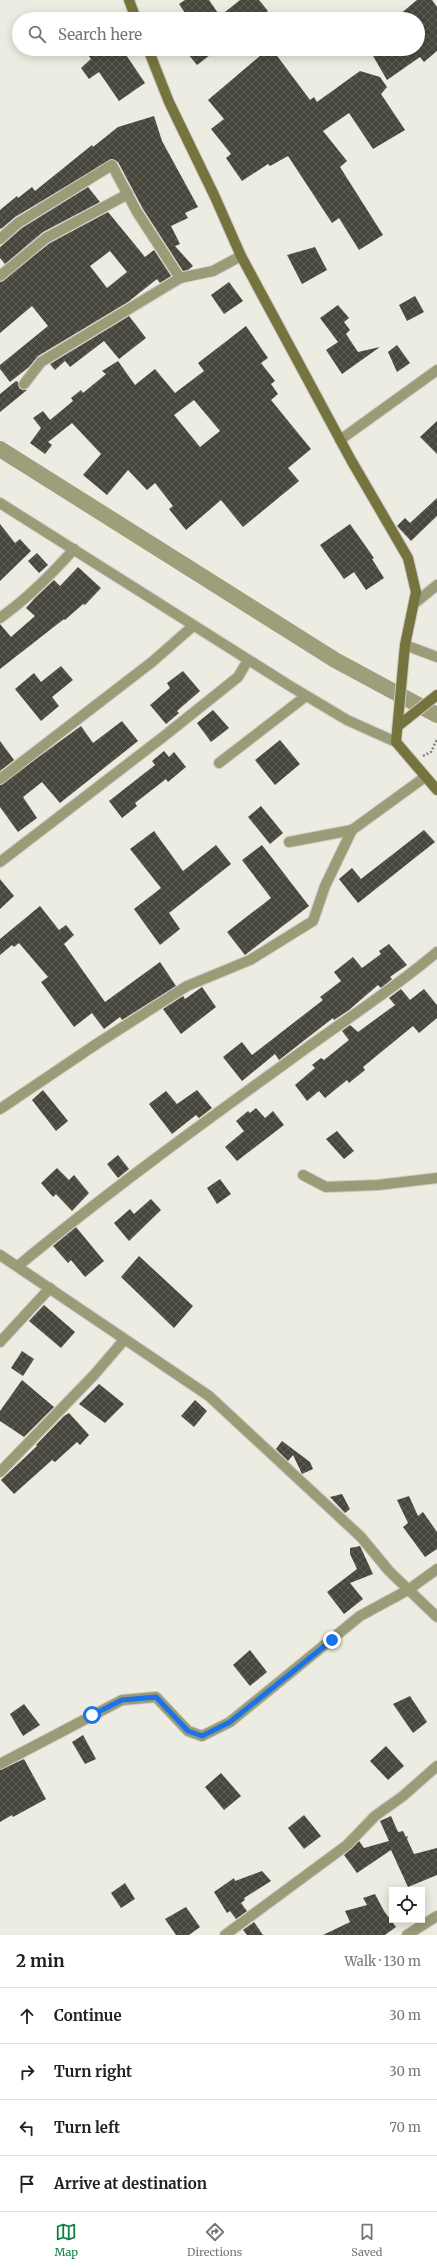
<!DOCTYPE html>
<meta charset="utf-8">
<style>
:root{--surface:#fff;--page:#f2f2f2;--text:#202124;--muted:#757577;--line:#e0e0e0;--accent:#0b8043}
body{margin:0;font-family:Merriweather,serif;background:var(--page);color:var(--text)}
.controls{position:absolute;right:12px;bottom:12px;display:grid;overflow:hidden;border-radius:0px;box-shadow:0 2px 10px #0003}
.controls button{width:36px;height:36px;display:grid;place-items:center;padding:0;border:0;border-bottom:1px solid var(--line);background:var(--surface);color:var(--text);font:20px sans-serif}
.stop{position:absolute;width:12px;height:12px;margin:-9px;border:3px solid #1a73e8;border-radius:50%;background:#fff}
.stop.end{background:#1a73e8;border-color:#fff;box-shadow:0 1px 4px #0008}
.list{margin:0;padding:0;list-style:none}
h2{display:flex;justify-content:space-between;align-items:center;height:52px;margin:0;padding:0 16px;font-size:17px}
h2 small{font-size:13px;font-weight:400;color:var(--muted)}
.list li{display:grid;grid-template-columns:26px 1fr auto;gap:12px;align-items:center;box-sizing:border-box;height:56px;padding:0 16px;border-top:1px solid var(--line)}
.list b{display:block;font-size:15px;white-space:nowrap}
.list em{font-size:13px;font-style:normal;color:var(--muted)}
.icon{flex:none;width:22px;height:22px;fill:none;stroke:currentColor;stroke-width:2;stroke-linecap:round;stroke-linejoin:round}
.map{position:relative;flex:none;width:437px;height:1935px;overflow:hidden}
.search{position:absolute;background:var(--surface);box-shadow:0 2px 10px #0003;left:12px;right:12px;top:12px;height:44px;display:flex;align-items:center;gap:10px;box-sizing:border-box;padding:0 14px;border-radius:22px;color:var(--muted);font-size:15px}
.sheet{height:276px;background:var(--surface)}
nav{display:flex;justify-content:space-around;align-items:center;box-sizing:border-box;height:56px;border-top:1px solid var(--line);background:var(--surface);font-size:11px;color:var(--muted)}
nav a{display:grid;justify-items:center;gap:2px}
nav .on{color:var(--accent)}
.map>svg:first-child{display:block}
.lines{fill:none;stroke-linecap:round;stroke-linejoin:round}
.canal{stroke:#9e9e7b;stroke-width:16}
.building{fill:url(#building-cross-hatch);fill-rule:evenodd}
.street-casing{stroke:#cacac1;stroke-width:12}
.secondary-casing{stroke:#cacac1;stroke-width:12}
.path{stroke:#84847d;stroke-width:2.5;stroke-dasharray:2 2;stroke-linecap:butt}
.street{stroke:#9b9b78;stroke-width:10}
.secondary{stroke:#75743e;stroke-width:10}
.route{stroke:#1a73e8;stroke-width:5}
</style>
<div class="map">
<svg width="437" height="1935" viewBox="0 0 437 1935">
<defs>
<pattern id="building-cross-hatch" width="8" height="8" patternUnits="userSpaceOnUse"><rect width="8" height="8" fill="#47473e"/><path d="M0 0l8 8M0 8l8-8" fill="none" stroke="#5e5e56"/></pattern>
</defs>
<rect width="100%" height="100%" fill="#ecece2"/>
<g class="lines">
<path class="canal" d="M0,449L335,660L437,715"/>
</g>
<g class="building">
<path d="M185,0H209L220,16L240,0H259L268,11L257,19H189L179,4Z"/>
<path d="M417,0H432L437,7V51L424,62L420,57L387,80L369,49H418V19H394Z"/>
<path d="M84,49H122L145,83L119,101L99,72L89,79L81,68L91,59Z"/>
<path d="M184,49H218L197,65Z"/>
<path d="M268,49H272L310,100L314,97L317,102L360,71L380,77L387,87L381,94L405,130L373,149L349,113L323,131L347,161L340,167L383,235L359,250L339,218L332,223L288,156L270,166L268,164L242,181L226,158L231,154L211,129L224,119L208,100Z"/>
<path d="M154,116L162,141L198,207L185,213L188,218L171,226L180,244L175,246L193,266L188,270L183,271L143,209L118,162L112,159L15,217L1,229L0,228V210L17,196L18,198L32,187L35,191L92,145L93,147L118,127Z"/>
<path d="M88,187L100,202L43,232L5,264L0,258V247L22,228Z"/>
<path d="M108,212L145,257L154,250L171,276L160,283L157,279L128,302L38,356L29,367L10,382L0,369V365L48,326L32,306L0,333V282L50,243ZM110,251L127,272L107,288L90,266Z"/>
<path d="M315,247L327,270L302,284L287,255Z"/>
<path d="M229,282L243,301L224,314L211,295Z"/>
<path d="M415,296L424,312L407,321L399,305Z"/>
<path d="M338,305L349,318L344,322L350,330L346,334L358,352L380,347L342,374L326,350L338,342L320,318Z"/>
<path d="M129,316L146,338L119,359L104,341L70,367L65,361L55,370L50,364Z"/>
<path d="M246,326L268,358L261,363L275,381L271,384L278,394L271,400L311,449L288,468L299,481L243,527L221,500L186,530L169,509L173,506L155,483L147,490L128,470L107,495L83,475L101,454L72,423L48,442L52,445L45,454L30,443L41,428L33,418L43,411L50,420L73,401L71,398L81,390L83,393L106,374L102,371L118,361L135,385L155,369L175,393L204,371L198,363ZM194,400L220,431L200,447L174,415Z"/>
<path d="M397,345L410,363L397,372L388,352Z"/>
<path d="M16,381L18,382L20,389L27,390L0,412V394Z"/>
<path d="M437,421V454L420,437Z"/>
<path d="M437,498V516L411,541L397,526L405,518L410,523Z"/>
<path d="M0,524L15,543L20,539L31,551L0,581Z"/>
<path d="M350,524L374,558L372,559L384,578L366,590L354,572L344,579L320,545Z"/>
<path d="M37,553L48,565L39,573L28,561Z"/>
<path d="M78,567L101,588L85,605L83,604L65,620L64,619L0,669V624L11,637L35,616L26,608L35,598L54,580L60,586Z"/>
<path d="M61,666L73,680L52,697L59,706L41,721L15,689L34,673L41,682Z"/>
<path d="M183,671L200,691L177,711L179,713L166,724L150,705L170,688L167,683Z"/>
<path d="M213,710L229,728L211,742L197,723Z"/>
<path d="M122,721L138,741L60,803L42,782L23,797L37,818L18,832L0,807V785L81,726L93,743Z"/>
<path d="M280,740L300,764L275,785L255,760Z"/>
<path d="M0,741L14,760L0,771Z"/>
<path d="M164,751L169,757L174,752L186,767L168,782L166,779L135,803L137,806L122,818L109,801L155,765L152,761Z"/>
<path d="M261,806L283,833L270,844L248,817Z"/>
<path d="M424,830L435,842L358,903L339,879L352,868L361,879Z"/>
<path d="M154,831L183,871L216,845L231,864L169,913L180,929L160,945L134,909L161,888L130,849Z"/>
<path d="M262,845L309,906L245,955L227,932L271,898L242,860Z"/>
<path d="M0,879L14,896L0,909Z"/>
<path d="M40,906L59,930L66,925L74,935L64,944L105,1002L160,962L176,986L122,1020L120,1017L104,1029L92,1013L74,1027L41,982L48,977L19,943L14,947L12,945L0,955V939Z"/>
<path d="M389,944L407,965L390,977L392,979L381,988L378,985L349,1010L334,1020L333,1018L279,1060L275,1054L242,1081L223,1057L242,1042L252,1055L323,1000L320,997L341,981L334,972L353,957L362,968L381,954L379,951Z"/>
<path d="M202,987L216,1007L181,1034L163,1009L183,996L185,999Z"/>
<path d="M401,989L410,1000L424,989L437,1005V1018L419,1033L413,1026L363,1067L365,1070L349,1083L347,1080L325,1098L319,1091L307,1101L295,1085L315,1068L312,1065L321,1058L324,1060L349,1040L342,1031L350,1025L358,1032L395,1005L389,998Z"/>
<path d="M43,1090L68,1121L56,1131L32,1100Z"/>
<path d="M197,1090L212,1108L199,1118L196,1115L172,1134L149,1104L166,1091L177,1104Z"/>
<path d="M256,1108L265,1118L273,1111L284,1125L237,1161L225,1147L244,1131L236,1121L248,1111L250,1113Z"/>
<path d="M337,1131L354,1151L344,1159L326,1139Z"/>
<path d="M118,1155L129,1169L118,1178L107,1164Z"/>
<path d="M57,1168L69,1180L74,1175L89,1193L72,1211L56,1194L53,1197L41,1183Z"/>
<path d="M220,1179L231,1194L217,1204L207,1188Z"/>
<path d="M151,1199L161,1210L129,1241L114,1223L130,1209L134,1214Z"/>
<path d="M76,1227L104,1261L85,1277L71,1260L68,1263L53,1246Z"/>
<path d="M139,1256L193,1306L174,1328L121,1277Z"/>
<path d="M44,1305L75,1332L61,1348L29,1321Z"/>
<path d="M22,1351L34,1359L23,1376L11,1368Z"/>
<path d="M22,1380L54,1407L24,1437L0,1421V1411Z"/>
<path d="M99,1384L124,1404L105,1423L79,1404Z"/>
<path d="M195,1400L207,1411L194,1427L181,1416Z"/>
<path d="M69,1413L89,1435L80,1445L77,1442L55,1462L52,1460L14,1494L1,1480L37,1446L36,1445L64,1416Z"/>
<path d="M282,1441L310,1462L313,1469L302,1474L293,1455L288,1461L276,1449Z"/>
<path d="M342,1494L350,1509L345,1513L330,1497Z"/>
<path d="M409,1496L418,1516L423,1512L437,1532V1549L425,1557L403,1527L408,1523L397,1500Z"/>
<path d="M360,1546L373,1574L350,1583L363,1599L344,1614L327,1592L357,1569L350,1554V1548Z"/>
<path d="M250,1650L267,1672L250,1686L233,1665Z"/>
<path d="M410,1696L427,1722L413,1733L393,1704Z"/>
<path d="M24,1704L40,1725L23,1736L10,1714Z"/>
<path d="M83,1735L96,1759L85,1764L72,1742Z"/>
<path d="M386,1746L404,1766L388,1780L370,1761Z"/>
<path d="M24,1759L46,1799L13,1817L12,1815L0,1822V1770Z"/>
<path d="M221,1773L241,1796L224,1810L205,1787Z"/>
<path d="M304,1815L321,1836L304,1849L288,1828Z"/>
<path d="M391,1816L398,1832L403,1831L406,1837L408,1836L407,1839L414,1854L437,1848V1875L408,1887L391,1850L357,1873L344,1855L359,1841L364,1848L389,1841L380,1821Z"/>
<path d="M262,1871L271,1881L244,1898L245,1900L241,1903L247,1911L236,1919L230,1911L227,1913L214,1892L234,1878L235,1881Z"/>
<path d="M125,1883L135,1899L121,1908L111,1893Z"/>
<path d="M375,1894L384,1911L396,1927L385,1935H323L350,1922L345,1911L367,1905L363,1898Z"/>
<path d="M186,1907L200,1927L189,1935H176L165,1919Z"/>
<path d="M254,1922L263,1935H247L243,1930Z"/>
</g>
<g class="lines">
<g class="street-casing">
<g id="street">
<path d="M0,239L18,223L112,165L137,212L180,278L213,271L241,256"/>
<path d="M0,276L46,238L128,194"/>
<path d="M24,384L41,362L180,278"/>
<path d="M340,440L437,370"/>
<path d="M0,503L290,686L347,720L396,742"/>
<path d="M415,603L437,585"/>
<path d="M0,618C28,598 51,575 74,549"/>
<path d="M405,645L437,657"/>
<path d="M219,763L306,696"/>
<path d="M0,779L152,662L193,626"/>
<path d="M289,842L352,830L425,777"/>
<path d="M0,862L163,737L238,677L248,660"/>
<path d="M0,1109L98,1043L187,986L250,960L313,921L325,886L352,830"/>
<path d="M303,1175L326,1187L378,1185L437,1178"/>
<path d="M0,1255L209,1396L361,1537L389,1571L437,1617"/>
<path d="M18,1266C111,1189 210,1118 308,1047C351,1016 396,987 437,952"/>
<path d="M0,1342L50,1288"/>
<path d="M0,1472L94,1375L124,1340"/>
<path d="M0,1764L122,1700L156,1697L188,1731L202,1736L230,1722L360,1616L408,1590L437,1569"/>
<path d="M225,1935L347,1845L375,1816L403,1796L437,1766"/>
<path d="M407,1935L437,1916"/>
</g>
</g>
<g class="secondary-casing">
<g id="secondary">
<path d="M129,0L136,19"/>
<path d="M148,49L169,102L215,197L241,256L351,460L408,558L416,592L405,645L396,742L437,790"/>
<path d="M398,726L437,695"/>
</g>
</g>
<path class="path" d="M423,756L431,752L437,739"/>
<use href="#street" class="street"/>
<use href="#secondary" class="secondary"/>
</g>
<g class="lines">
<path class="route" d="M92,1715L122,1700L156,1697L188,1731L202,1736L230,1722L332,1640"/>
</g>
</svg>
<div class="controls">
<button><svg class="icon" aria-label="locate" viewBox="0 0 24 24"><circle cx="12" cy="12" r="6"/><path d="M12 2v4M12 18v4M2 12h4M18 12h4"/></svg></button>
</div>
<div class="stop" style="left:92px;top:1715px"></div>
<div class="stop end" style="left:332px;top:1640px"></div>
<div class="search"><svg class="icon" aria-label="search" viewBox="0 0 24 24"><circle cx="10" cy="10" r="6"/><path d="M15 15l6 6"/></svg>Search here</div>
</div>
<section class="sheet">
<h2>2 min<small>Walk · 130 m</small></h2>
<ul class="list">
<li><svg class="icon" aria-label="ahead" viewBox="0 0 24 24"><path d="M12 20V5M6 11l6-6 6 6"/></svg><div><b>Continue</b></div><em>30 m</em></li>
<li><svg class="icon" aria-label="right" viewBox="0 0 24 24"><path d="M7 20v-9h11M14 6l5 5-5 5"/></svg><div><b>Turn right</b></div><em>30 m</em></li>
<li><svg class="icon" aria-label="left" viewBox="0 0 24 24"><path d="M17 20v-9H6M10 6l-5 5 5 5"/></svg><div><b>Turn left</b></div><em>70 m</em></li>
<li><svg class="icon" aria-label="arrive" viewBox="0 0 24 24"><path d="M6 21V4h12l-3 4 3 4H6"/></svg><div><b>Arrive at destination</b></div></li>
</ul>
</section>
<nav>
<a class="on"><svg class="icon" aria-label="map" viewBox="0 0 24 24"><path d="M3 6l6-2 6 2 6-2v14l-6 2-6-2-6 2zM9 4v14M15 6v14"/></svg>Map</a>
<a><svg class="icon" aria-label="directions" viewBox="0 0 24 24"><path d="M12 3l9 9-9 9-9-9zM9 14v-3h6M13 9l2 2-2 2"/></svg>Directions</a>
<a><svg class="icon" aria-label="saved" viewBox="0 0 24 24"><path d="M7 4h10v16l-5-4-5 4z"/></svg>Saved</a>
</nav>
